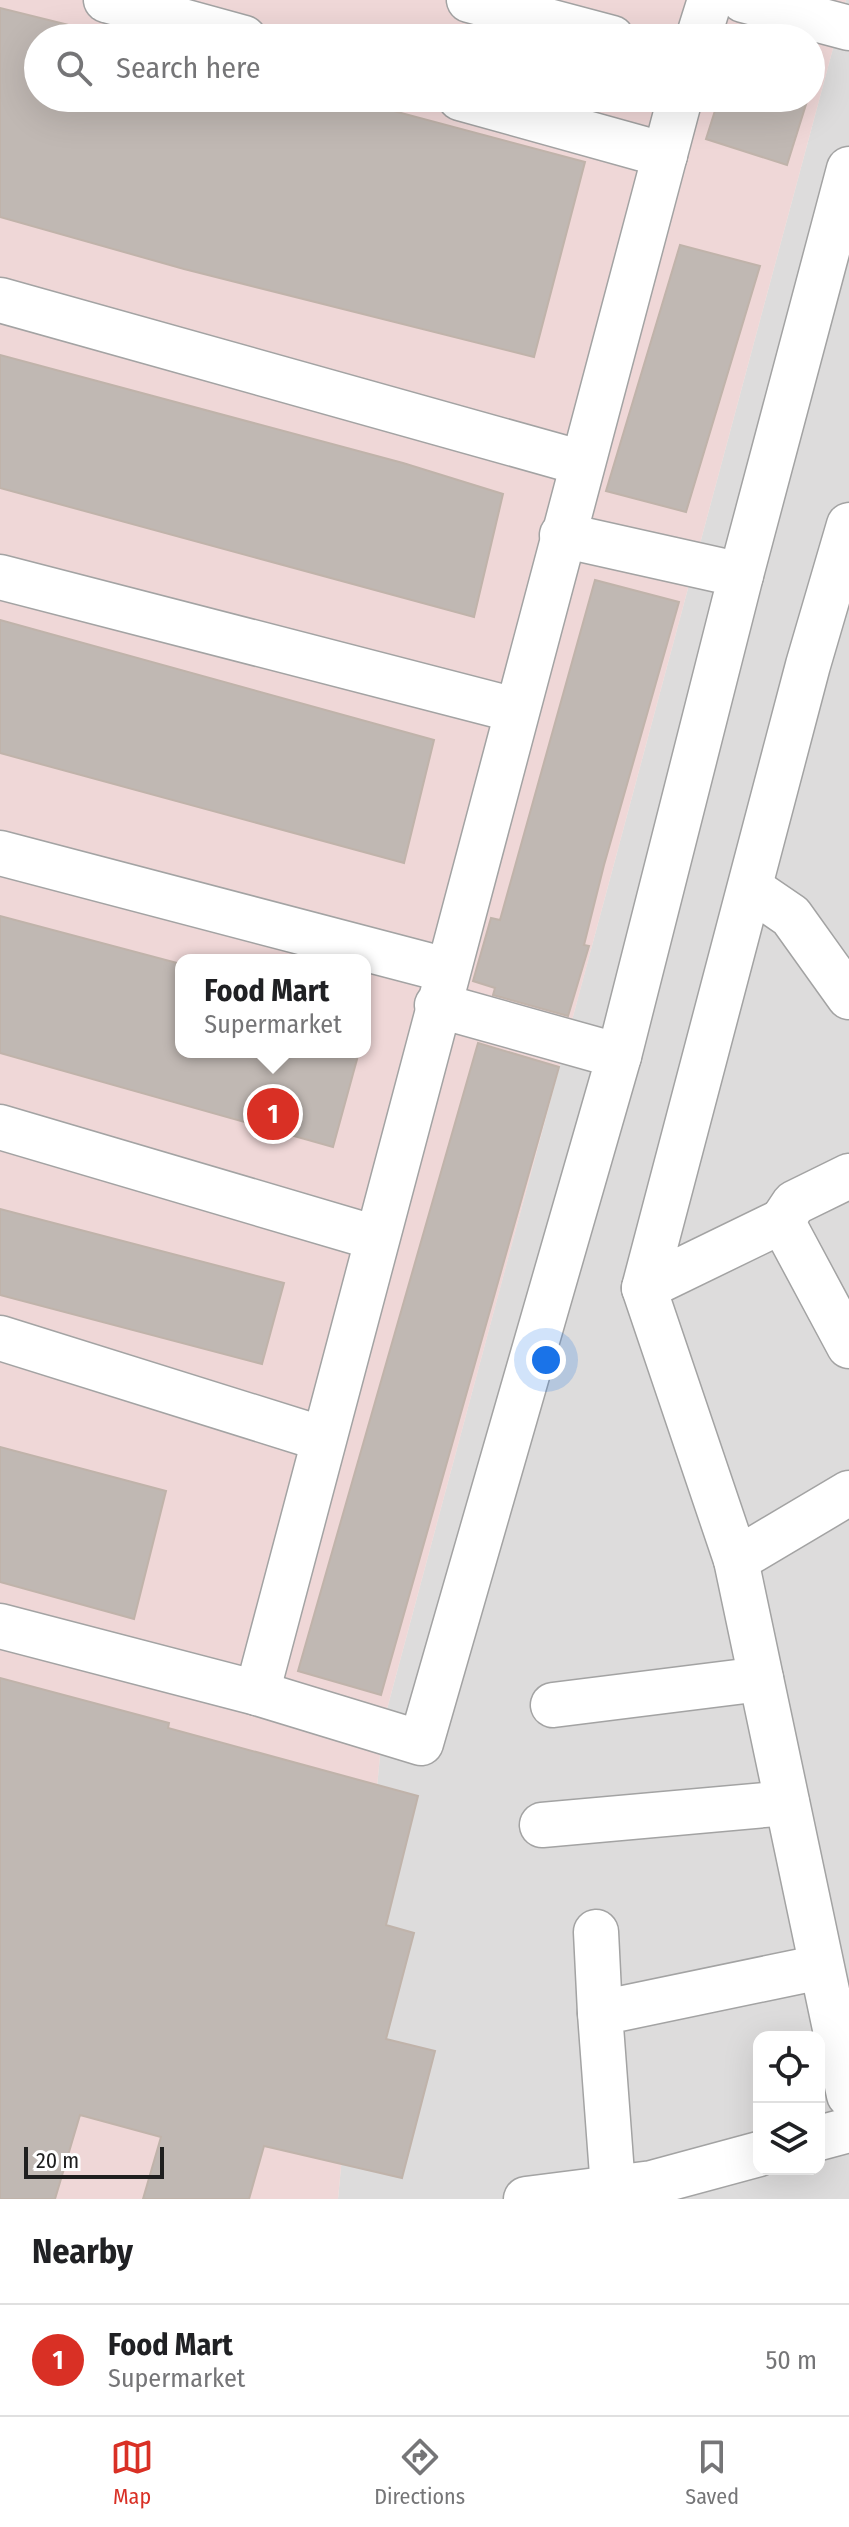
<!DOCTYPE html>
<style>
:root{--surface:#fff;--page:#f2f2f2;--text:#202124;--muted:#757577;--line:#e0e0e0;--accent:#d93025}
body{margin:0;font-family:"Fira Sans Condensed",sans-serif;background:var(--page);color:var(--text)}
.controls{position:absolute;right:24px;bottom:24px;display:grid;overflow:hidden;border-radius:16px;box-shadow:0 8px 32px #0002}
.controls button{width:72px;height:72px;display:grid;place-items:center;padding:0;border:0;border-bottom:2px solid var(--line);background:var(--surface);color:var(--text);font:40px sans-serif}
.scale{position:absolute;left:24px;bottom:20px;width:140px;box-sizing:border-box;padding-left:8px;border:4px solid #1f1f1f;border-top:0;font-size:22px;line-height:28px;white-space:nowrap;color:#1f1f1f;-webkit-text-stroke:6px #fff;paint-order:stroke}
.you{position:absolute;left:546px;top:1360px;width:28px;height:28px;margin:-20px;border:6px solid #fff;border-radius:50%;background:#1a73e8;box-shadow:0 0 0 12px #1a73e833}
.badge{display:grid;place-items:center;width:52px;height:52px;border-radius:50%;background:var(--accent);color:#fff;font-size:26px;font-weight:700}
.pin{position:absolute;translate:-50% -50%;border:4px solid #fff;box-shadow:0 2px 8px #0006}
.popup{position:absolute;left:175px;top:954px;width:196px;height:104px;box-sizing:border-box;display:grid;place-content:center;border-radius:16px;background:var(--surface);filter:drop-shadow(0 2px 6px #0005);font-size:26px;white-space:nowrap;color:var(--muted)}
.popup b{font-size:30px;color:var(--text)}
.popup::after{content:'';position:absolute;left:50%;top:100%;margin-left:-16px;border:16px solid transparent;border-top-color:var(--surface)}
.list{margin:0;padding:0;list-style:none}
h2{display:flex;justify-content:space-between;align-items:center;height:104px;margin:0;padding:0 32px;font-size:34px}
h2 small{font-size:26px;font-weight:400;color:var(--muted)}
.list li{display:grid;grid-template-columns:52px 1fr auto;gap:24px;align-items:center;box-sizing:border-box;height:112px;padding:0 32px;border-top:2px solid var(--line)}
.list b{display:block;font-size:30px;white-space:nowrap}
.list p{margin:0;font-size:26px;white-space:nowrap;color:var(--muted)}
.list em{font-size:26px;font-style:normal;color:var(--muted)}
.icon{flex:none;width:44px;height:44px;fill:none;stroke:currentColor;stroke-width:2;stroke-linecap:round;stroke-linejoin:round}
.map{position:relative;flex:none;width:849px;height:2199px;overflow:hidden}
.search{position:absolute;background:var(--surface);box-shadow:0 8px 32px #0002;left:24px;right:24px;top:24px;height:88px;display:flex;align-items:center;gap:20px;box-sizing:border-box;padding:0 28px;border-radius:44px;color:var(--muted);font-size:30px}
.sheet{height:216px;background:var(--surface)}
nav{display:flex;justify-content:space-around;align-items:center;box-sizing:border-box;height:112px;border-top:2px solid var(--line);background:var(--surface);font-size:22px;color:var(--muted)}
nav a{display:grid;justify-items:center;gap:4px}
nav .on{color:var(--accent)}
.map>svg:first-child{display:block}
.residential{fill:#dddcdc;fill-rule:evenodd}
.commercial{fill:#efd7d7;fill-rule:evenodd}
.building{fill:#c0b8b3;stroke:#c0b3aa;stroke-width:2}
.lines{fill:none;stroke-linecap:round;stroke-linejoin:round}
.minor-casing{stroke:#a3a3a3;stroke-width:47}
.minor{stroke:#fff;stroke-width:44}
</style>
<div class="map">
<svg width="849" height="2199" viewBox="0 0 849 2199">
<rect width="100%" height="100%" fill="#efece6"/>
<path class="residential" d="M846,0H849V2199H338L383,1724ZM759,2037H819V2169H759Z"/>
<path class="commercial" d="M0,0H846L383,1724L338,2199H0ZM38,38H811V98H38ZM181,960H365V1052H181Z"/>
<g class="building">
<path d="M0,8L113,36L38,38V98H345L585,162L534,357L184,269L0,217Z"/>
<path d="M719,98H808L787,165L706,139Z"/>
<path d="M680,245L760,266L686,512L606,491Z"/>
<path d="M0,355L403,463L503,494L474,617L0,488Z"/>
<path d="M595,580L679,602L604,865L584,945L589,946L568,1016L493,995L495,988L473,981L491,918L500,920Z"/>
<path d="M0,620L434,740L404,863L0,753Z"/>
<path d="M0,916L181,964V1052H359L333,1147L0,1053Z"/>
<path d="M478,1043L559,1067L381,1695L298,1671Z"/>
<path d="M0,1209L284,1283L262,1364L0,1295Z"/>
<path d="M0,1447L166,1491L134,1619L0,1582Z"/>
<path d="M0,1678L169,1723L168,1728L418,1796L386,1925L414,1933L386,2039L435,2051L402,2178L264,2146L249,2199H143L161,2137L80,2115L55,2199H0Z"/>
</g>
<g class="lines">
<g class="minor-casing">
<g id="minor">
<path d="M106,0L244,38"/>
<path d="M469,0L612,38"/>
<path d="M743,0L849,28"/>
<path d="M698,38L710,0"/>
<path d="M460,98L665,155"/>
<path d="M0,300L582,463"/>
<path d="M849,525L808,665L644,1288L782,1221L849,1346"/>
<path d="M562,535L741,575L619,1056"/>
<path d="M741,575L849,169"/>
<path d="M0,577L515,710"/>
<path d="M0,853L446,970"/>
<path d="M750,888L791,916L849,997"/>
<path d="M0,1127L376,1238"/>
<path d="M782,1221L794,1203L849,1176"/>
<path d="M644,1288L736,1560L849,1493"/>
<path d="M0,1338L323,1439"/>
<path d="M736,1560L849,2095"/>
<path d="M0,1626L257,1693L680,98"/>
<path d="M257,1693L421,1743L619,1056L437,1005"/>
<path d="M553,1705L761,1679"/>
<path d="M542,1825L787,1803"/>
<path d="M596,1932L600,2013"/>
<path d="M819,2138L849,2130"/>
<path d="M613,2188L600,2013L821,1967"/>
<path d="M526,2199L652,2183L759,2154"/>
</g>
</g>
<use href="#minor" class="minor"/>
</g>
</svg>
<div class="controls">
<button><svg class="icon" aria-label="locate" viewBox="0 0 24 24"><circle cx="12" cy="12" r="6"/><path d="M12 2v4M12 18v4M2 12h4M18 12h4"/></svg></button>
<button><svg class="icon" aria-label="layers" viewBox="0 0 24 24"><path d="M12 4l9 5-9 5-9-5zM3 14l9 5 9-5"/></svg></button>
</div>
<div class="scale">20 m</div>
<div class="you"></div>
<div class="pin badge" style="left:273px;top:1114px">1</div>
<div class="popup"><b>Food Mart</b>Supermarket</div>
<div class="search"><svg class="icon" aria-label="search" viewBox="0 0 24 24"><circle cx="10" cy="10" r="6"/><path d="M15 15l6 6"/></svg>Search here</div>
</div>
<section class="sheet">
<h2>Nearby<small></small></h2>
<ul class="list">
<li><span class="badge">1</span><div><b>Food Mart</b><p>Supermarket</p></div><em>50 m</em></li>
</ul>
</section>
<nav>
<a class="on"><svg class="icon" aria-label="map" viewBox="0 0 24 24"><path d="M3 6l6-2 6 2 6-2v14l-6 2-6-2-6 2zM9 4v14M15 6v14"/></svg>Map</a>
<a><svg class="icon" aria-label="directions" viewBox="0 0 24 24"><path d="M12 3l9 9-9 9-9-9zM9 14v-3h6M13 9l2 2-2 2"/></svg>Directions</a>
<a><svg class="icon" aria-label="saved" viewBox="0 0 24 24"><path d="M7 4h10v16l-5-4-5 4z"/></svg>Saved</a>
</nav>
